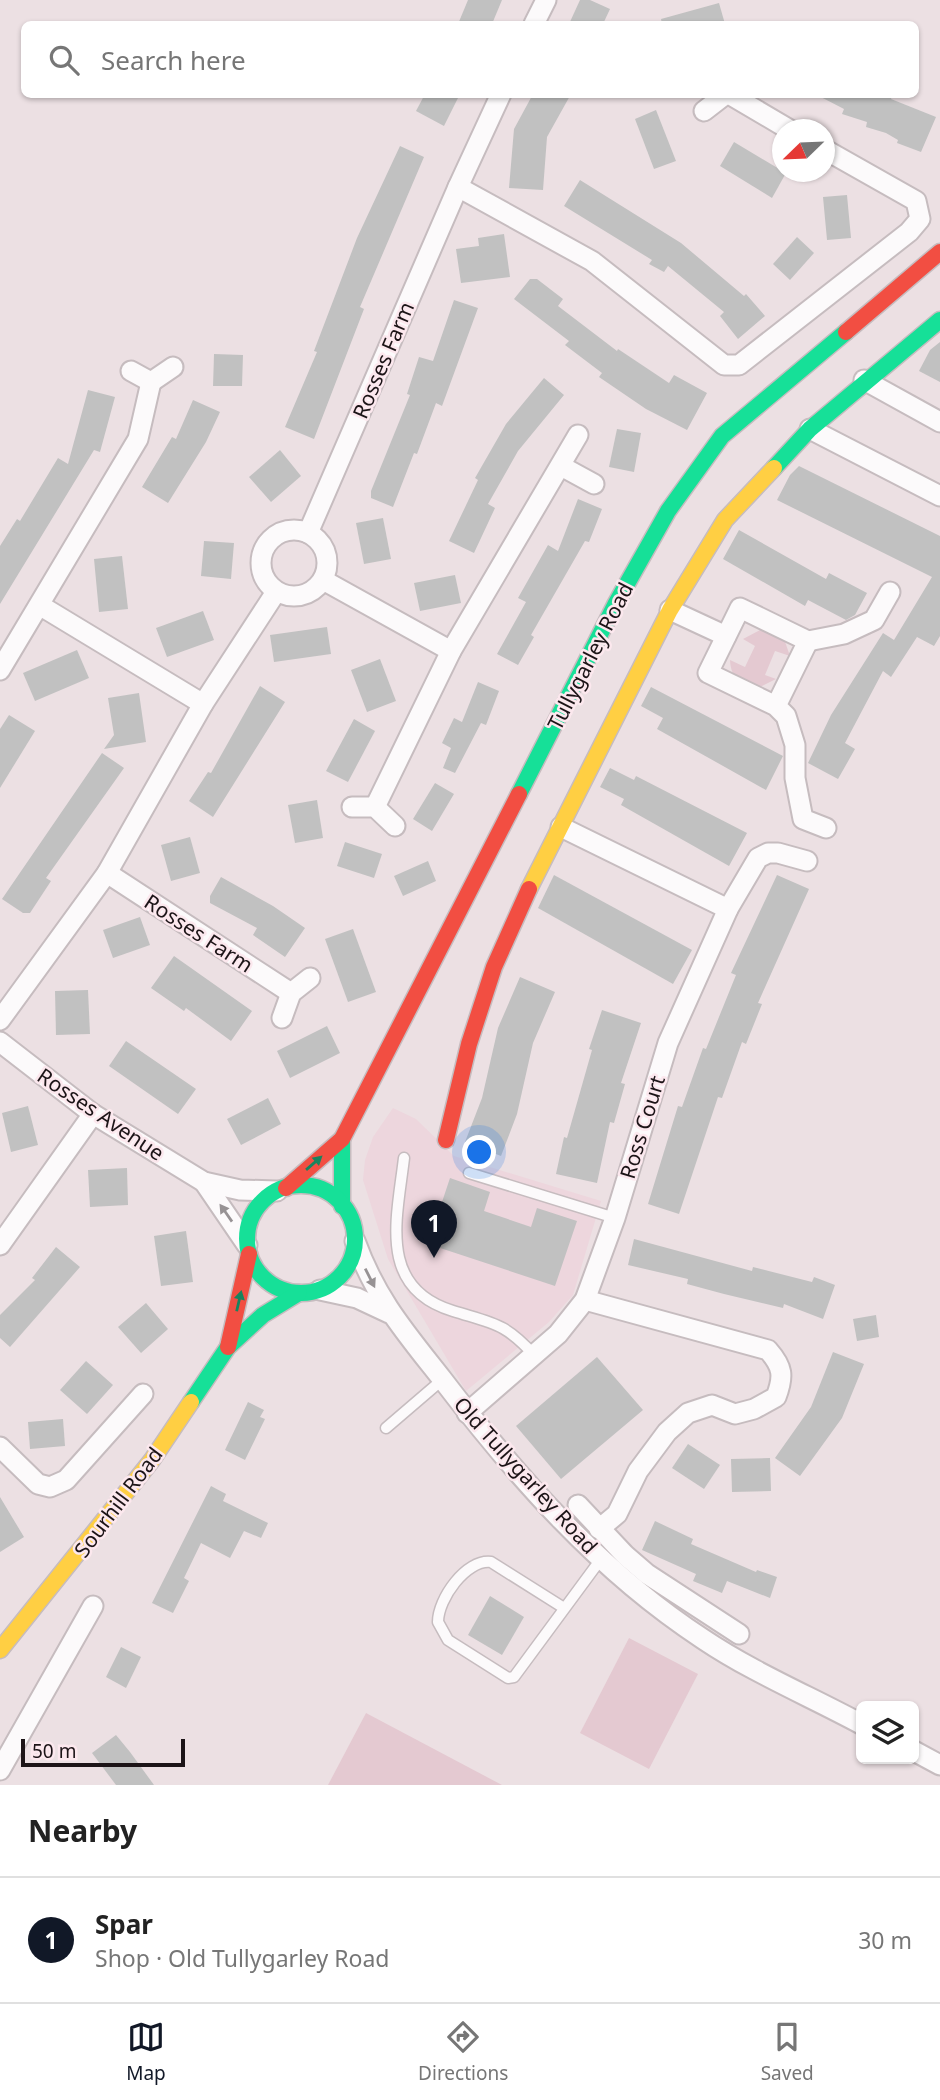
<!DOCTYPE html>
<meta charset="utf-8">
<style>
:root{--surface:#fff;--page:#f2f2f2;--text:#222;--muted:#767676;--line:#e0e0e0;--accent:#111827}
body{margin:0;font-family:"Noto Sans",sans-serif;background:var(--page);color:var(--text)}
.controls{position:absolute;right:21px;bottom:21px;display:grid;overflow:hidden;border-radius:10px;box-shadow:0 2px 5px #0004}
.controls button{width:63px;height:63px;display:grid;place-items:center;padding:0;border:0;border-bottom:2px solid var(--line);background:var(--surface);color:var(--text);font:35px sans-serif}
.compass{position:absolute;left:772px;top:119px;width:63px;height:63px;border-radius:50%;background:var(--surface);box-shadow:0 2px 5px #0004;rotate:247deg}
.scale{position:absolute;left:21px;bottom:18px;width:164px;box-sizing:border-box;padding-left:7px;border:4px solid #1c1417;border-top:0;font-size:19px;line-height:24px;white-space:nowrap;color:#1c1417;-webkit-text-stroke:5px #fce8ee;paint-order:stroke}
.you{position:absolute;left:480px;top:1153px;width:24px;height:24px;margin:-18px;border:5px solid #fff;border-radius:50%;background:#1a73e8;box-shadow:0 0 0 10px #1a73e833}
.badge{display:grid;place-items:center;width:46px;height:46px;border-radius:50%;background:var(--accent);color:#fff;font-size:23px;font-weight:700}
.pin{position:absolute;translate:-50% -58px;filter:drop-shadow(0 2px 4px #0008)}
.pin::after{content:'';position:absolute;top:37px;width:24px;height:21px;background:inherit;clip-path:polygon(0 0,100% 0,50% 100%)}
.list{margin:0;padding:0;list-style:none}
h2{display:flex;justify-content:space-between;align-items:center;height:91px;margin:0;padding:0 28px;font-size:30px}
h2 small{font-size:23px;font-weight:400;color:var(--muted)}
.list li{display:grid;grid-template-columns:46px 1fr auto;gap:21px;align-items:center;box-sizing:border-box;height:126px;padding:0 28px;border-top:2px solid var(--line)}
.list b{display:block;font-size:26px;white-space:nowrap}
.list p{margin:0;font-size:23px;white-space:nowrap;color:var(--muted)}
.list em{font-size:23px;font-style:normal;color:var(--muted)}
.icon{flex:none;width:38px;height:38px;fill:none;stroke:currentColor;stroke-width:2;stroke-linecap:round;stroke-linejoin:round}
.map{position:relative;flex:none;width:940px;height:1785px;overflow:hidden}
.search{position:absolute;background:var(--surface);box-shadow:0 2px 5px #0004;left:21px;right:21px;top:21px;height:77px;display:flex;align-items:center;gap:18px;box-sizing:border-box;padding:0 24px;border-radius:10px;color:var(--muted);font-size:26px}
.sheet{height:217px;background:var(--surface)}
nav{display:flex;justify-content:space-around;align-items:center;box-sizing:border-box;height:98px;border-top:2px solid var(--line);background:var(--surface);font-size:19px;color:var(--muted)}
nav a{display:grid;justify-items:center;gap:4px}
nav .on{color:var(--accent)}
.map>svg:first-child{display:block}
.built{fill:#edd6dd}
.green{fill:#e4c9d1}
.building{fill:#c1c1c1}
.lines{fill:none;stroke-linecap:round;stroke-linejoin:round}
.lane-casing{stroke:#c6bcbf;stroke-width:13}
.street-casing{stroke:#c6bcbf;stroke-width:23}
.fast-casing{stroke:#c6bcbf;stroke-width:19}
.slow-casing{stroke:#c6bcbf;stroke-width:19}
.jam-casing{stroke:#c6bcbf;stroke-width:19}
.lane{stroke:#fcfafb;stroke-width:10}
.street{stroke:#fcfafb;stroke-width:19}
.fast{stroke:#16e098;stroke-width:16}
.slow{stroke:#ffcf43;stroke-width:16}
.jam{stroke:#f24e42;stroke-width:16}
.oneway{fill:#19845e}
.oneway2{fill:#979294}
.labels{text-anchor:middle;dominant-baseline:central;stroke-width:5;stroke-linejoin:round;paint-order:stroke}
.street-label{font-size:21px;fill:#1c1417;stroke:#fce8ee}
</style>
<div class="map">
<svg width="940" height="1785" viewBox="0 0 940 1785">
<rect width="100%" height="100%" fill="#ece0e3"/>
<path class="built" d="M393,1108L416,1119L454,1156L601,1201L573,1295L549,1322L466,1391L388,1259L363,1180L365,1160L373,1137Z"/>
<g class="green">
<path d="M762,629L783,636L790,656L775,651L765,675L776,679L756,689C740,682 731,679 730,660L745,667L755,646L743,639Z"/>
<path d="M629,1638L698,1674L649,1769L580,1733Z"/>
<path d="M366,1713L502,1785H328Z"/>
</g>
<g class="building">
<path d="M468,0H502L492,24H458Z"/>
<path d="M580,0H590L610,9L603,24H569Z"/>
<path d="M719,3L725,24H662L661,19Z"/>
<path d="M425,94H460L444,126L416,111Z"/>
<path d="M533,94H571L547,137L543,190L509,188L514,129Z"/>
<path d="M815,94H893L891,99L936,117L921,152L897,143L898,140L886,133L866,127L867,122L842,114L844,109Z"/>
<path d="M656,110L676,161L654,169L635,119Z"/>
<path d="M734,142L786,173L772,198L720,166Z"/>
<path d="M400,146L424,157L360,307L364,309L314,439L285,427L317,352L314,351L357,238Z"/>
<path d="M580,180L681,243L744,296L746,294L765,316L738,339L720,316L724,312L668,266L664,272L649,264L652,260L564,206Z"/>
<path d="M847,195L851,238L827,240L823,197Z"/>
<path d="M504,234L510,277L461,283L456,249L479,246L478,238Z"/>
<path d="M797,237L814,253L790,280L773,264Z"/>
<path d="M530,279H537L563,299L558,306L617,351L618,349L669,383L674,375L707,393L687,430L646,409L599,377L602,373L565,345L569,341L514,299Z"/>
<path d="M454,300L478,308L442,406L436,403L417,454L414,453L393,507L371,498V491L410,395L407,394L419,357L433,361Z"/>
<path d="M940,342V382L919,371L930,350Z"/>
<path d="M214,354L243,355L242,386H213Z"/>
<path d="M544,378L564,395L518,451L488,504L495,508L474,553L449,541L478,480L475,478L506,424Z"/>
<path d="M88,390L115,397L100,452L94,450L0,604V546L17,519L20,521L58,458L68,464Z"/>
<path d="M193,400L220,412L206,442L168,503L142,487L172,437L176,439Z"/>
<path d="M617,429L641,433L634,472L609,467Z"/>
<path d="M280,450L301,476L271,502L249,477Z"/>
<path d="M799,466L940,536V636L934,646L917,637L891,677L883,671L845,743L855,749L838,779L808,763L831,715L883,633L894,640L932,577L777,500L790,475Z"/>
<path d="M578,499L602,509L589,542L585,541L531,635L534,637L518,665L497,654L526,602L518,598L548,545L558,551Z"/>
<path d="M383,518L391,559L364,564L356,523Z"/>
<path d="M739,530L826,579L829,573L867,593L855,615L846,620L808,600L805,606L723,559Z"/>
<path d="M204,541L234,543L231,579L201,576Z"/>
<path d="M122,556L128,609L99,612L94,559Z"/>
<path d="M455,575L461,603L420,611L414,583Z"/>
<path d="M203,611L214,640L167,657L156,628Z"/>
<path d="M327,627L331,654L274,662L270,635Z"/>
<path d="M77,650L89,678L35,701L23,673Z"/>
<path d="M380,659L396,701L367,712L351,670Z"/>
<path d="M478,682L499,691L486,725L481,723L455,773L443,768L451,748L442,743L454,718L462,722Z"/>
<path d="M260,686L285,702L213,817L189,801L208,772L211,773Z"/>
<path d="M651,687L783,756L766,790L657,729L663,718L641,706Z"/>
<path d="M139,693L146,742L104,749L114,735L108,698Z"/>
<path d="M9,715L35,731L0,788V729Z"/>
<path d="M354,719L375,731L348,782L326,771Z"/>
<path d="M102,753L124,768L46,878L51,881L30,913H23L2,899Z"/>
<path d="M610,768L634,780L636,776L747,833L729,866L621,805L624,799L600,787Z"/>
<path d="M435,783L454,794L432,831L413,819Z"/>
<path d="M317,800L323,838L295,843L288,805Z"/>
<path d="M190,837L200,873L171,881L161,845Z"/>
<path d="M345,842L382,854L374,878L337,866Z"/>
<path d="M428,861L436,881L403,896L394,876Z"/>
<path d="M554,875L692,950L673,984L538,908Z"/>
<path d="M777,875L809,889L758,1003L762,1004L746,1044L742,1042L722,1098L718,1097L679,1214L648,1204L678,1106L682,1107L703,1048L706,1049L736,975L731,973Z"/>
<path d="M221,877L273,906L305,928L285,957L253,935L257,928L210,903V896Z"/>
<path d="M140,917L150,945L113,958L103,930Z"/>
<path d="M353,929L376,992L348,1002L325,939Z"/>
<path d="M174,956L252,1011L231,1041L186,1008L184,1011L151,988Z"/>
<path d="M520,977L555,992L533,1043L517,1114L501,1156L465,1142L482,1098L498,1028Z"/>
<path d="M88,990L90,1034L56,1035L55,991Z"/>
<path d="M602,1010L641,1023L621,1083L625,1084L614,1123L610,1122L597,1183L556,1174L564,1137L567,1138L592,1050L589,1049Z"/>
<path d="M327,1026L340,1053L290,1078L277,1051Z"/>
<path d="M126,1041L196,1089L178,1114L109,1066Z"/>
<path d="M268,1098L281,1124L241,1145L227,1119Z"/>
<path d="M28,1106L38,1145L11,1152L2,1113Z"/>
<path d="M127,1168L128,1205L90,1207L88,1170Z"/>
<path d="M450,1178L490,1192L484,1211L531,1227L537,1208L577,1221L555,1286L428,1244Z"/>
<path d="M186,1231L193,1282L161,1286L154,1236Z"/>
<path d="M634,1239L752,1271L753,1267L812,1282L814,1277L835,1285L823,1319L784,1304L783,1308L724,1294L687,1284L688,1279L628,1265Z"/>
<path d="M56,1247L80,1267L10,1347L0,1338V1315L35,1280L32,1278Z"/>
<path d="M146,1303L168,1329L141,1353L118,1327Z"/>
<path d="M876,1315L879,1337L857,1341L853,1319Z"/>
<path d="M833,1352L864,1364L842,1418L800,1476L775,1458L811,1407Z"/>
<path d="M597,1357L643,1410L561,1479L516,1426Z"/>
<path d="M86,1361L113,1385L87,1414L60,1390Z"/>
<path d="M248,1402L264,1410L260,1417L265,1419L245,1460L225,1450Z"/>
<path d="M63,1419L65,1446L30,1449L28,1422Z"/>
<path d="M688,1444L720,1465L704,1489L672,1468Z"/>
<path d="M770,1458L771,1491L732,1492L731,1459Z"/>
<path d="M211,1486L226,1494L223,1501L268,1523L261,1538L244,1531L230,1558L201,1543L184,1578L189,1581L173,1613L152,1603Z"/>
<path d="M0,1497L24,1537L0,1552Z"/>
<path d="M655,1521L693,1539L691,1544L756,1572L757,1570L777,1577L770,1598L727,1581L722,1593L693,1581L696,1574L642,1550Z"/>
<path d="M490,1596L524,1617L502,1655L468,1635Z"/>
<path d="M121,1647L141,1657L126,1688L106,1677Z"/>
<path d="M116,1735L130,1752L154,1785H116L92,1753Z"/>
</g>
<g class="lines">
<g class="lane-casing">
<g id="lane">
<path d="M404,1158C397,1218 377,1288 453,1311C495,1324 505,1323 535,1356"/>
<path d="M469,1173L615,1218"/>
<path d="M386,1428L442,1380"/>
<path d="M564,1608L491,1562C466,1559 438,1599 438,1622L448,1640L508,1678L514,1677L601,1559"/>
</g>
</g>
<g class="street-casing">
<g id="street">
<path d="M534,24L546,0"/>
<path d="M729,94L790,130"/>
<path d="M704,111L726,94"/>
<path d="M458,187L592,261L724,365H739L909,232L920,219L916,201L824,149"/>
<path d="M131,371L151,382L173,367"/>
<path d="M864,380L940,422"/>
<path d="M810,429L940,496"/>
<path d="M561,466L594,484"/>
<circle cx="294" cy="563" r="33"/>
<path d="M308,533L458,187L501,94"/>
<path d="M323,580L451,651"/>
<path d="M41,606L203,704"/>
<path d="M670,610L726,636"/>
<path d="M808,641L844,634L874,620L890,592"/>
<path d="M0,670L138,439L151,382"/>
<path d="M776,706L808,641L740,608L708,673L776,706L786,716L795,745V778L803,819L826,828"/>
<path d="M352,807H375L395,826"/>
<path d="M375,807L451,651L578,435"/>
<path d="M561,827L728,909"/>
<path d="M107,873L291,993"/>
<path d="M282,1018L291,993L310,978"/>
<path d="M0,1020L107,873L203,704L276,592"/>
<path d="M0,1042L93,1114L204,1182L240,1190L277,1191"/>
<path d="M204,1182L247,1245"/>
<path d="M355,1241C376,1299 405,1332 442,1379C517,1477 599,1571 703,1639C752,1672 809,1696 861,1724"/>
<path d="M0,1245L93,1114"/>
<path d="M320,1290L357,1298L389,1313"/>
<path d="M585,1300L768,1350C783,1367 784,1376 776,1397L754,1409L735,1414L712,1405L688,1413L667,1432L638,1471L617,1514L599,1529"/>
<path d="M467,1413L558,1334L585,1300L615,1218L668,1043L728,909L758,858L768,853H778L807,861"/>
<path d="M0,1447L38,1484L50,1487L66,1480L143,1394"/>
<path d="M578,1505L625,1555L647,1574L739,1634"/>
<path d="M914,1751L940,1765"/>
<path d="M0,1770L93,1606"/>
</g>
</g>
<g class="fast-casing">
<g id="fast">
<path d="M774,468L810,429L940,320"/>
<path d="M519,794L615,605L668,511L722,436L846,332"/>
<path d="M342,1139V1206"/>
<circle cx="301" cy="1239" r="54"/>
<path d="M191,1402L228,1347L263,1315L299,1293"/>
</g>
</g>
<g class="slow-casing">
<g id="slow">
<path d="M529,889L670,610L725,520L774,468"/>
<path d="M0,1650L152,1460L191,1402"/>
</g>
</g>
<g class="jam-casing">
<g id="jam">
<path d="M846,332L940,252"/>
<path d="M446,1140L469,1044L494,967L529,889"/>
<path d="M286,1188L342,1139L519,794"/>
<path d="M228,1347L249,1254"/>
</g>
</g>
<use href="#lane" class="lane"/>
<use href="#street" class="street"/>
<use href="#fast" class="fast"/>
<use href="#slow" class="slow"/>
<use href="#jam" class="jam"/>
</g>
<defs><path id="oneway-solid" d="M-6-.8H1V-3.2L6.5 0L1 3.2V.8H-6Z" transform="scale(1.75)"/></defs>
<g class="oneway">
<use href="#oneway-solid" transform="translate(314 1163) rotate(-41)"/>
<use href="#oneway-solid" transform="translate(239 1301) rotate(-77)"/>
</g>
<g class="oneway2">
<use href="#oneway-solid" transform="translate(226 1213) rotate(-125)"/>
<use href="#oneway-solid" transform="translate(370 1278) rotate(63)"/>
</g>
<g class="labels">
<g class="street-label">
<text transform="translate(383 360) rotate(-67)">Rosses Farm</text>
<text transform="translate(590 656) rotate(-63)">Tullygarley Road</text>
<text transform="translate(199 933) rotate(33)">Rosses Farm</text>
<text transform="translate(101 1114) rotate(34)">Rosses Avenue</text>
<text transform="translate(642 1127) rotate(-73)">Ross Court</text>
<text transform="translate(526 1475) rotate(48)">Old Tullygarley Road</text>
<text transform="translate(118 1502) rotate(-53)">Sourhill Road</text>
</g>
</g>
</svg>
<div class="controls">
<button><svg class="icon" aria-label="layers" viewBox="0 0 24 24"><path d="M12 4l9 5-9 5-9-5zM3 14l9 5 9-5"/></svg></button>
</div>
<svg class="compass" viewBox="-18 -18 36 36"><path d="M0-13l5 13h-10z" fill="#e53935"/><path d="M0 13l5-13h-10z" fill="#767676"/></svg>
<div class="scale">50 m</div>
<div class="you"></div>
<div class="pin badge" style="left:434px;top:1258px">1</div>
<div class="search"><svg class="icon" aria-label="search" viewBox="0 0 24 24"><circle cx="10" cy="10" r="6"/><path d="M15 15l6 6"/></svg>Search here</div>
</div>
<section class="sheet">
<h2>Nearby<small></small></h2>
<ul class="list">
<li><span class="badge">1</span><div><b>Spar</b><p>Shop · Old Tullygarley Road</p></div><em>30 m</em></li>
</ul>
</section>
<nav>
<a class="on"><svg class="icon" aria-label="map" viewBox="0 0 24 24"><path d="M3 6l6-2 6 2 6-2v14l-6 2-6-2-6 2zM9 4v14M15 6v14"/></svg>Map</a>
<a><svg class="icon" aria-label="directions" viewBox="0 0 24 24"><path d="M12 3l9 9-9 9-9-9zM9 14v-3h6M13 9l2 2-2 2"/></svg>Directions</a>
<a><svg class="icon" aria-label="saved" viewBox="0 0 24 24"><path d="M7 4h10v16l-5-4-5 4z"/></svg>Saved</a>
</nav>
